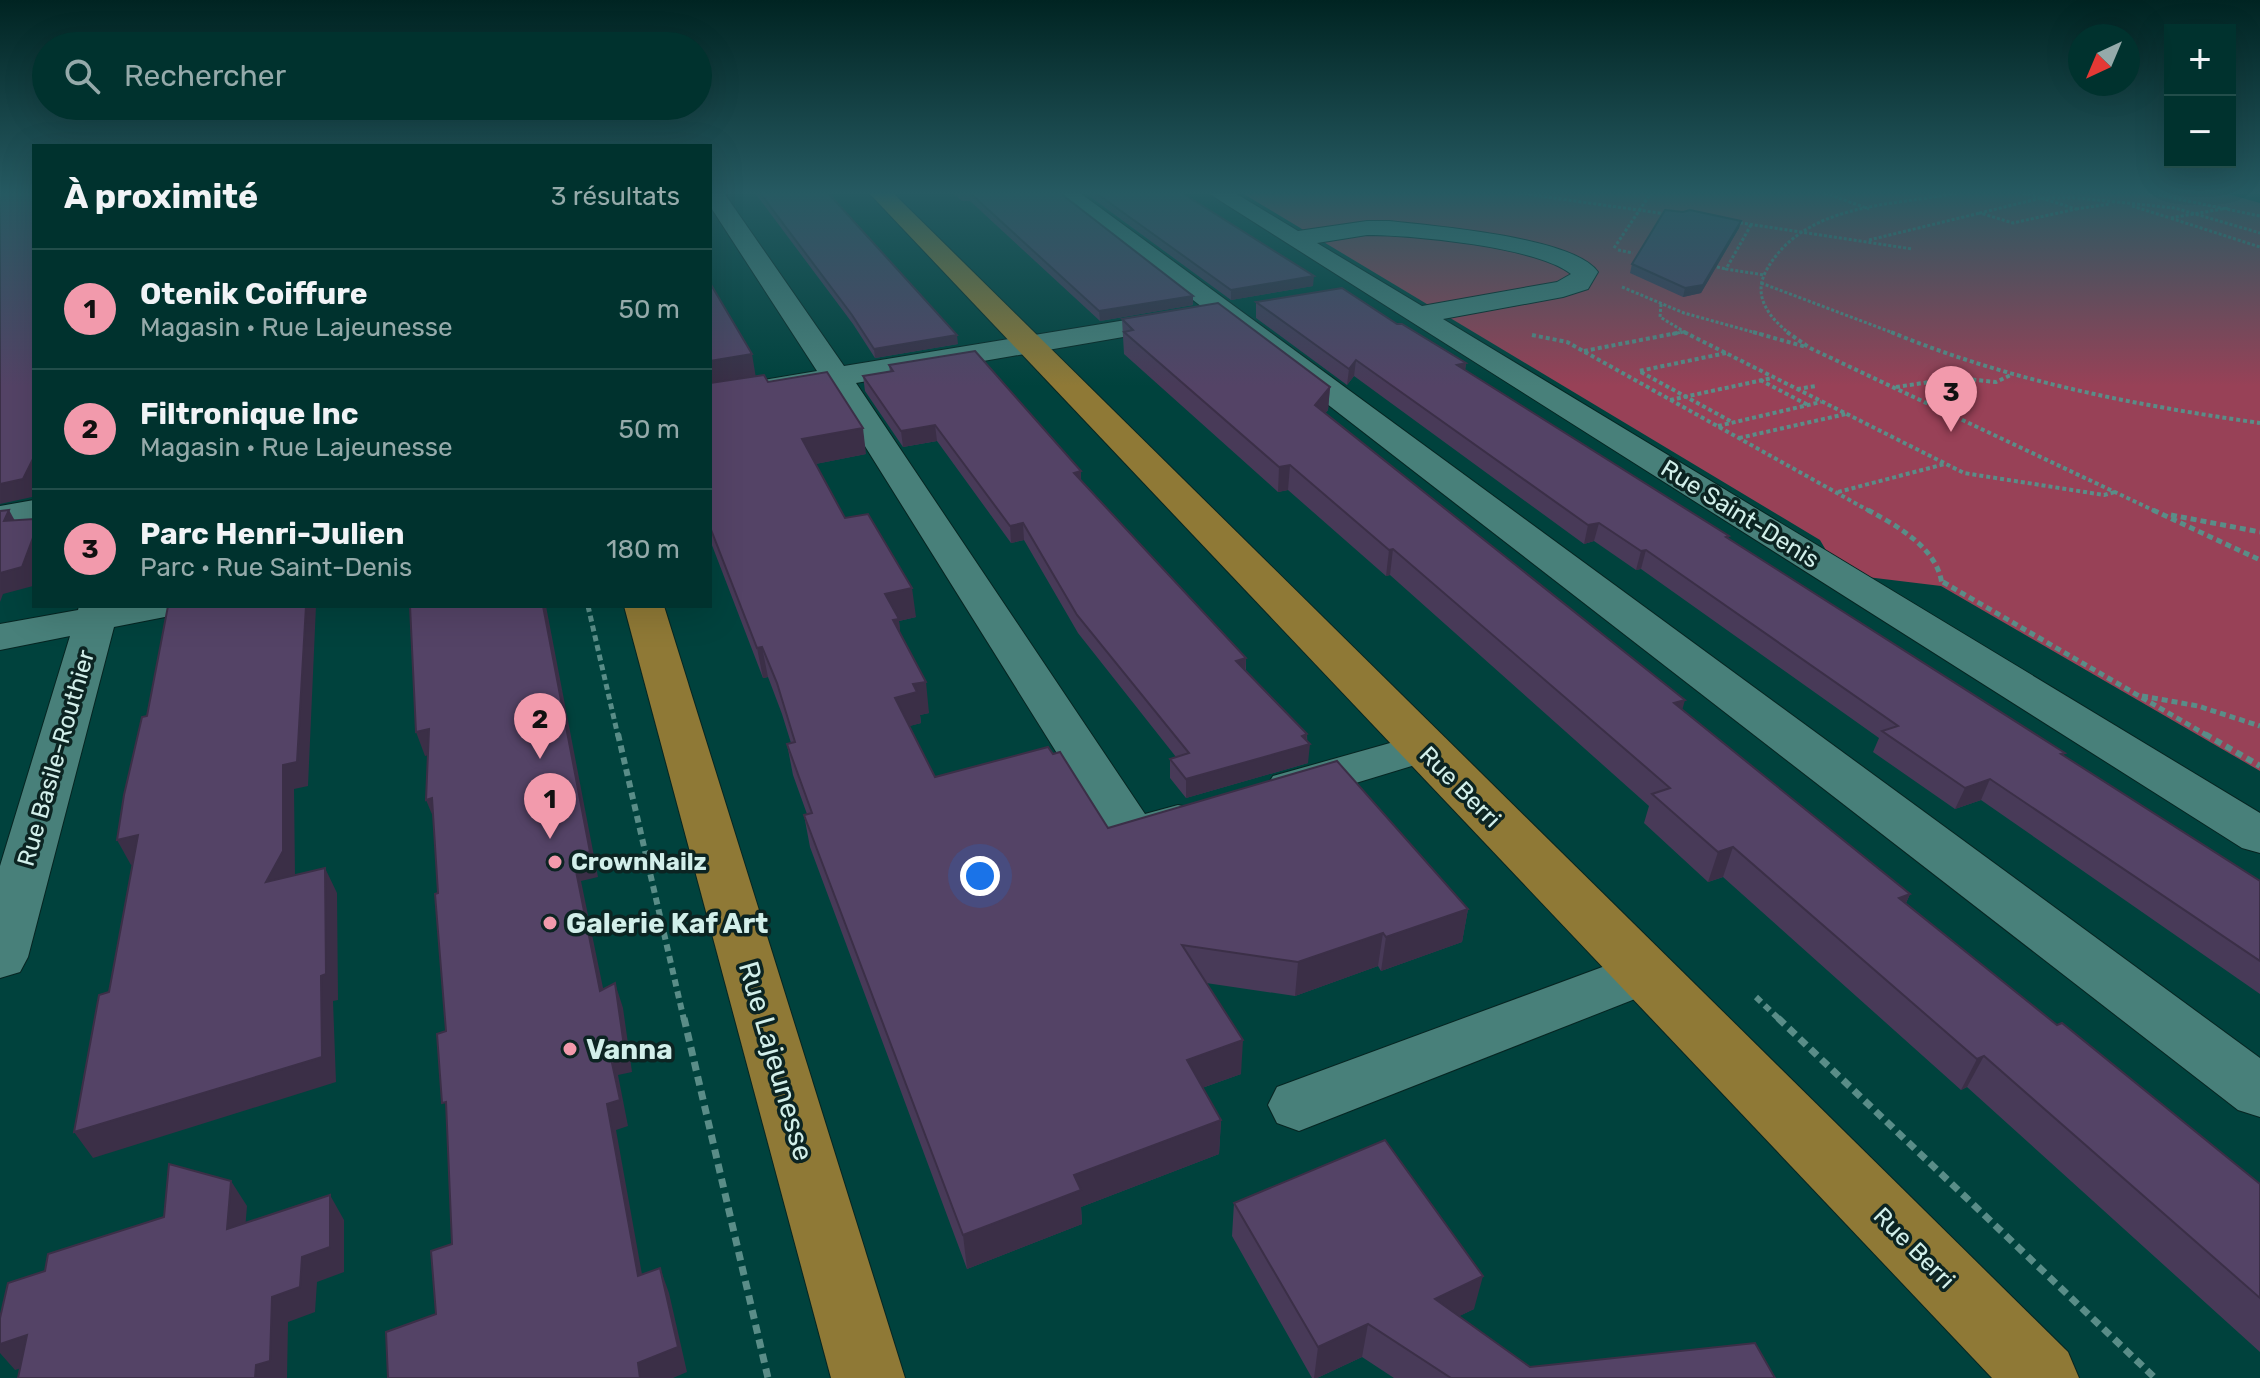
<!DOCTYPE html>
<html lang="fr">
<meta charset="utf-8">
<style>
:root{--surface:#00322e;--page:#0a3a36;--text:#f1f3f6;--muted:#95aaaa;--line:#224d4a;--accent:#f29aac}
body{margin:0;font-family:Rubik,sans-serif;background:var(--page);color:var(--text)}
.controls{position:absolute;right:24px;top:24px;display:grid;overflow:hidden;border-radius:0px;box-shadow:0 8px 32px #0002}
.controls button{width:72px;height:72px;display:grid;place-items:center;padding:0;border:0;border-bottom:2px solid var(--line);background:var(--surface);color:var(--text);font:40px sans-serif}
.compass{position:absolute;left:2068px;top:24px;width:72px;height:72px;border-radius:50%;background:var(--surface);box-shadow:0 8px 32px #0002;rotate:224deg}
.you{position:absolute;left:980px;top:876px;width:28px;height:28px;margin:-20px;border:6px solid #fff;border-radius:50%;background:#1a73e8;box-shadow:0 0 0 12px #1a73e833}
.badge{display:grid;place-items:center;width:52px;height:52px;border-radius:50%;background:var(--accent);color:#111;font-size:26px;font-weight:700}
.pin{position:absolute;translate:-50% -66px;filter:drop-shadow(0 2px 4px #0008)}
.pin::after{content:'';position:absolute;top:42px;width:28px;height:24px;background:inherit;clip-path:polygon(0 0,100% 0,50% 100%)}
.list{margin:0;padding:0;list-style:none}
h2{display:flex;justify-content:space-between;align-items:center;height:104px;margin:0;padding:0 32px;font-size:34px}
h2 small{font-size:26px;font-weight:400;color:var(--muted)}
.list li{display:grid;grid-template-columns:52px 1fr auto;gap:24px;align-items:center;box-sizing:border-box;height:120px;padding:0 32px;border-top:2px solid var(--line)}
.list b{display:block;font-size:30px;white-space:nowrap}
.list p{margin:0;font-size:26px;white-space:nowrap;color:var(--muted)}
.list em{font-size:26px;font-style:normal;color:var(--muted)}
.icon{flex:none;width:44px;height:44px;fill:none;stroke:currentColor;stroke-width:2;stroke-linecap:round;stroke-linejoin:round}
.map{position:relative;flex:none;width:2260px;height:1378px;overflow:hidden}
.search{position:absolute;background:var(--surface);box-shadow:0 8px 32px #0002;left:32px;top:32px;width:680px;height:88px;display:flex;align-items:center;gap:20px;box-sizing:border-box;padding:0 28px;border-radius:44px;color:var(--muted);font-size:30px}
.panel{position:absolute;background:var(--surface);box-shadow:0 8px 32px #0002;left:32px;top:144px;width:680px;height:464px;border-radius:0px}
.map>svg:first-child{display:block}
.green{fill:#984157}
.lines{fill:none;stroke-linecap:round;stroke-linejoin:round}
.minor-casing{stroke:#062522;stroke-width:2}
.major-casing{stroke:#062522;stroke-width:2}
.path-far4{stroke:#5a8d88;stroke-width:3;stroke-dasharray:3 2;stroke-linecap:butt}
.path-far3{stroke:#5a8d88;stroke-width:4;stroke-dasharray:4 3;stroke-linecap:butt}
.path-far2{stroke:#5a8d88;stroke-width:5;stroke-dasharray:6 4;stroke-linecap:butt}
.path-far1{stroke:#5a8d88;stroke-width:6;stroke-dasharray:7 5;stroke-linecap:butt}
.path{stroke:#5a8d88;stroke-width:7;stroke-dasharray:9 6;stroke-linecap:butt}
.minor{fill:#48807a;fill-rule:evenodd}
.major{fill:#8f7936;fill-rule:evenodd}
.wall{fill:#483a58}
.shaded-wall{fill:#3b2f47}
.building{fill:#544366;stroke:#3b2f47;stroke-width:2}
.poi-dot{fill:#f29aac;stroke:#0c2422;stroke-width:3}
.labels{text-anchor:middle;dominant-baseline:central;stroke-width:7;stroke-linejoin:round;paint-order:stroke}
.street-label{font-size:24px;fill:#d2efea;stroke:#0c2422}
.poi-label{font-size:24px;font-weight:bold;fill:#d2efea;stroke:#0c2422;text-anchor:start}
.near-poi-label{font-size:28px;font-weight:bold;fill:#d2efea;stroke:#0c2422;text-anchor:start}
.near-street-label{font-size:28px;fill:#d2efea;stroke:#0c2422}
</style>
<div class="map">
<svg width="2260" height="1378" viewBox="0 0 2260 1378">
<rect width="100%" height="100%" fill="#00423d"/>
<path class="green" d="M1242,193H2225L2260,203V771L1941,586L1867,577L1827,552L1820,540L1810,534Z"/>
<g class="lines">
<g class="minor-casing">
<g id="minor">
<path d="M710,193H724L844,366L1181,311L1191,313L1195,319L1191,325L1181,327L856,383L1145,814L1178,805L1196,809L1203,821L1196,833L1133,851L1115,846L828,387L710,407V389L817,371L710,206Z"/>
<path d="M1055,193H1080L2260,1058V1117L2238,1110Z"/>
<path d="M1208,193H1235L1298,231L1367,221H1389C1433,226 1574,237 1598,272L1588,289L1563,297L1443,319L2260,813V853L2242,848ZM1367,235C1412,235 1538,247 1571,274L1557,282L1422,306L1317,243Z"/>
<path d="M34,500V522L0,528V506Z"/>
<path d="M79,606H181L175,615L114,627L28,957L20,972L0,978V866L70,636L0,650V624L78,610Z"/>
<path d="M1422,734L1438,738L1445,748L1438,758L1290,803L1273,798L1266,787L1273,776Z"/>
<path d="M1643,952L1663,958L1671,973L1663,988L1299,1131L1277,1123L1268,1105L1277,1087Z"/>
</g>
</g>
<g class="major-casing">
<g id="major">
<path d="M869,193H893L2068,1352L2079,1378H1992Z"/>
<path d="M624,606H664L905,1378H831Z"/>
</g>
</g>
<g class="path-far4">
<path d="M1519,193L1666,214"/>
<path d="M1825,193L1869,209"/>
<path d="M2023,193L2041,198H2078L2175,208L2260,233"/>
<path d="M2149,193L2260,216"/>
<path d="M2041,198L2076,209L2013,223L1980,213Z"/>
<path d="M2132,206L2170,218"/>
<path d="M2228,208L2170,218L2260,247"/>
<path d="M2076,209L2110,204"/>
<path d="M1735,222L1912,249"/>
<path d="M1751,225L1726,269L1764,275"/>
<path d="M1869,240L1980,213"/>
<path d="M1614,248L1651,193"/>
<path d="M1618,250L1633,253"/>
<path d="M1717,267L1726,269"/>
<path d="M1761,283L1896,334"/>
<path d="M1622,287L1684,313L1760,334"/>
<path d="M1661,304L1660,317L1688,334"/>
<path d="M1672,334L1683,332"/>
<path d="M1790,334C1770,318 1752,297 1766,271C1803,203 1890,206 1958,193"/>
</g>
<g class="path-far3">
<path d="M1684,332L1964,473L2104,495L2115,492"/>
<path d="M1753,332L1806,347"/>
<path d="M1787,332L1810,348L2157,512"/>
<path d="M1891,332C2009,381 2134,405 2260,423"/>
<path d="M1532,335L1567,342L1871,512"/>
<path d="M1584,351L1682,332"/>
<path d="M1726,353L1639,371L1732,422"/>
<path d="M1760,380L1808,405"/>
<path d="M1896,387L1957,378L1996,382L2013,374"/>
<path d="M1797,389L1816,386"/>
<path d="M1670,400L1772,378"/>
<path d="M1718,426L1821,402"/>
<path d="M1739,438L1846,414"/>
<path d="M1838,492L1945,464"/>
</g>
<g class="path-far2">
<path d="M1868,510C1897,526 1938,548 1942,585"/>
<path d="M2153,510L2260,560"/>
<path d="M2171,515L2260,532"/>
<path d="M1943,582L2208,736"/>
<path d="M588,606L618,736"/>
<path d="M2142,696L2198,706L2260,726"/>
</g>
<g class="path-far1">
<path d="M618,734L684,1020"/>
<path d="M2205,734L2260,766"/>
<path d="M1756,997L1780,1020"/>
</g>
<g class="path">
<path d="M684,1018L768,1378"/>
<path d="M1778,1018L2155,1378"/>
</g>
<use href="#minor" class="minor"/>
<use href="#major" class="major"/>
</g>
<g class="wall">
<path d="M755,193H828L958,344L875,358L853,324Z"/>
<path d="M953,193H1060L1193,305L1100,321L970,201H962Z"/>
<path d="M1085,193H1182L1313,286L1231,300Z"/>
<path d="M1741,221L1739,228L1701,293L1683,297L1630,273L1632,264Z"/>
<path d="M710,283L755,376L768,382L866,454L815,464L845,518L916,617L899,621L900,633L929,713L920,715L921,723L909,726L935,777L1108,828L1468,909L1462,942L1381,971L1378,966L1295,996L1206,983L1241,1074L1202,1088L1221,1120L1219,1154L1081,1207L1082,1224L967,1269L810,847L804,815L807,814L793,775L787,744L791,743L782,714L768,677L763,678L710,540Z"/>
<path d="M1256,302L1397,324L1466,363L1465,370L1729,536L1728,538L2065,753L2063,756L2260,881V994L1981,800L1955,809L1873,752L1879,738L1641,569L1636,570L1594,541L1584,544L1354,376L1347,385L1256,318Z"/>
<path d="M1122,319L1330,387L1328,410L1325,413L1683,710L1910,894L1906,903L2057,1025L2260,1184V1352L1967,1087L1961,1090L1723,877L1708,882L1644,823L1649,806L1390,575L1386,576L1288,490L1278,492L1124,354Z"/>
<path d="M889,365L1081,481L1246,658V671L1307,734L1308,763L1186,798L1170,778V759L1176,757L1078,633L1024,540L1011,543L937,441L903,447L865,391L863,376L890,372Z"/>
<path d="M1234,1203L1474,1309L1459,1316L1530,1367L1775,1378H1394L1362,1357L1317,1378H1312L1232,1236Z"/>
</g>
<g class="shaded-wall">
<path d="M1741,221L1739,228L1701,293L1683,297L1685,288Z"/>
<path d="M1314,276L1313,286L1231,300V290Z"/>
<path d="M1193,296V305L1100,321L1099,311Z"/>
<path d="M957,335L958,344L875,358L874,349Z"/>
<path d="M752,354L756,378L710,387V361Z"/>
<path d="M1356,360L1354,376L1347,385L1349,369Z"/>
<path d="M1466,363L1464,379L1457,365Z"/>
<path d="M1330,387L1328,410L1313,429L1315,405Z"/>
<path d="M935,425L937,441L903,447L901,431Z"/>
<path d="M863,428L866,454L806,466L802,439Z"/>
<path d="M34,457V494L32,497L0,504V484Z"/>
<path d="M1290,465L1288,490L1278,492L1279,467Z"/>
<path d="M1081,471V487L1074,473Z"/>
<path d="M9,510L19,528L4,521Z"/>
<path d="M1023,523L1024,540L1011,543L1010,526Z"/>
<path d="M1599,523L1594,541L1584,544L1588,525Z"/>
<path d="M34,535V582L33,586L3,594L0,602V573Z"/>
<path d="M1393,549L1390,575L1386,576L1389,550Z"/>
<path d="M1646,550L1641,569L1636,570L1641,551Z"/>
<path d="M912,588L916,617L899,621L902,649L885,594Z"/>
<path d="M306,606H316L308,786L294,789L295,876L266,882Z"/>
<path d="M543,606H546L598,877L581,881L609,1017L600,991L573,856Z"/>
<path d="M762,647L768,677L763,678L757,648Z"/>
<path d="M1246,658L1245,676L1236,661Z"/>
<path d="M926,682L929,713L920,715L921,723L899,729L895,698L913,684Z"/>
<path d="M1685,700L1677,728L1674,703Z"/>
<path d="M429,729L438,753L425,756L416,732Z"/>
<path d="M1307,734L1306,746L1310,744L1308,763L1186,798V779Z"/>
<path d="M1990,779L1981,800L1955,809L1965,788Z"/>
<path d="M432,798L436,824L426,800Z"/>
<path d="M138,835L151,860L131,865L117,840Z"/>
<path d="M1733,847L1723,877L1708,882L1718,852Z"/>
<path d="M325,868L337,893L338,1000L333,1001L336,1082L93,1158L74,1132L321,976Z"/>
<path d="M1910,894L1897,924L1899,898Z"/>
<path d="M1468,909L1462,942L1381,971L1386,937Z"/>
<path d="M1383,933L1378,966L1295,996L1298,962Z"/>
<path d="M615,983L623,1008L632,1072L618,1075L628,1126L616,1130L647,1302L638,1276L607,1104L609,1049Z"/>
<path d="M1243,1040L1241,1074L1185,1094L1187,1060Z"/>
<path d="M1984,1056L1967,1087L1961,1090L1977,1059Z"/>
<path d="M1221,1120L1219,1154L1081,1207L1082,1224L967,1269L963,1235L1074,1175Z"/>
<path d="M231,1181L247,1206L243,1254L227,1229Z"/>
<path d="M330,1195L344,1220V1272L317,1282L315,1312L288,1322L287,1378H255L256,1365L272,1297L302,1257Z"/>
<path d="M660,1268L669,1293L687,1372L673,1378H640L638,1363Z"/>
<path d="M1483,1276L1474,1309L1427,1332L1435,1299Z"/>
<path d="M1368,1324L1362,1357L1317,1378H1314L1318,1347Z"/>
<path d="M27,1335L48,1360L15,1370L0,1353V1344Z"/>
</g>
<g class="building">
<path d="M0,193H34V457L23,479L0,484Z"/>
<path d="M760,193H828L957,335L874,349L852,315Z"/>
<path d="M970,193H1060L1193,296L1099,311Z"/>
<path d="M1096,193H1182L1314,276L1231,290Z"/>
<path d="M1665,210L1683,212L1690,210L1741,221L1703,285L1685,288L1632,264Z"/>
<path d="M710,283L752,354L710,361Z"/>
<path d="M1342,288L1397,324H1402L1466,363L1457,365L1729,536L1726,537L2065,753L2061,754L2260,881V961L1990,779L1965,788L1882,731L1898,726L1646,550L1641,551L1599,523L1588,525L1356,360L1349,369L1256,302Z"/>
<path d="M1218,303L1330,387L1315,405L1685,700L1674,703L1910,894L1899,898L2057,1025L2062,1023L2260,1184V1298L1984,1056L1977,1059L1733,847L1718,852L1652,794L1670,788L1393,549L1389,550L1290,465L1279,467L1124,332L1133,330L1122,319Z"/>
<path d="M975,351L1081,471L1074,473L1246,658L1236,661L1307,734L1302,736L1310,744L1186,779L1170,759L1189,753L1077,615L1023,523L1010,526L935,425L901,431L863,376L893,371L889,365Z"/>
<path d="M827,372L863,428L802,439L845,518L868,514L912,588L885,594L899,619L893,620L926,682L913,684L917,692L895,698L935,777L1048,747L1053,754L1060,752L1108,828L1337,761L1468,909L1386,937L1383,933L1298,962L1182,945L1243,1040L1187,1060L1221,1120L1074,1175L1081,1190L963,1235L804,815L812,813L787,744L795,742L777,683L762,647L757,648L710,527V383L764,375L768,382Z"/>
<path d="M9,510L4,521L34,519V535L22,567L0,573V511Z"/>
<path d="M168,606H306L297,762L283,765V851L266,882L325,868L326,974L321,976L322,1057L74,1132L99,995L109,992L138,835L117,840L124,795L142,717L147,716Z"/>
<path d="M410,606H543L590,852L573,856L600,991L615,983L624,1046L609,1049L620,1100L607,1104L638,1276L660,1268L678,1347L638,1363L640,1378H388L386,1332L436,1314L431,1251L452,1244L446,1102L442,1103L437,1034L446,1031L435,894L438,893L432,798L426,800L429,729L416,732Z"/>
<path d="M1385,1140L1483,1276L1435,1299L1530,1367L1755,1343L1775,1378H1451L1368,1324L1318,1347L1234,1203Z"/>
<path d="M169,1164L231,1181L227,1229L330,1195V1247L302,1257L300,1287L272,1297L270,1361L256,1365L255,1378H18L27,1335L0,1344V1318L8,1283L45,1271L48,1254L164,1217Z"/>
</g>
<linearGradient id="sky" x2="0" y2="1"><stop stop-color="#002422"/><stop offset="0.5" stop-color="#265a62"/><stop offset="1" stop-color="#265a62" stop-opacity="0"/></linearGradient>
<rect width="2260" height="386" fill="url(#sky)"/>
<g class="poi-dot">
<circle cx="555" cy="862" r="8"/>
<circle cx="550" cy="923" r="8"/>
<circle cx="570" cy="1049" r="8"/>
</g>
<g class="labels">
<g class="street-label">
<text transform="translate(1740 514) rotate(32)">Rue Saint-Denis</text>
<text transform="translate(56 758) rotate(-74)">Rue Basile-Routhier</text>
<text transform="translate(1460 787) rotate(45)">Rue Berri</text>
<text transform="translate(1914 1248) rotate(45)">Rue Berri</text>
</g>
<g class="poi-label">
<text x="571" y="862">CrownNailz</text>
</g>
<g class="near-poi-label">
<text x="566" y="923">Galerie Kaf Art</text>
<text x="586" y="1049">Vanna</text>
</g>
<g class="near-street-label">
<text transform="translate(776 1061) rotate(74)">Rue Lajeunesse</text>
</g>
</g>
</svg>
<div class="controls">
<button>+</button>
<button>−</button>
</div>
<svg class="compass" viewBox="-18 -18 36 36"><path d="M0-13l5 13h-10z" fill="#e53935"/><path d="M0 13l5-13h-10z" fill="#95aaaa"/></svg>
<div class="you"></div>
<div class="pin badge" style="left:550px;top:839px">1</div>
<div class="pin badge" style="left:540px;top:759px">2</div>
<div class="pin badge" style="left:1951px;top:432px">3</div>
<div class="search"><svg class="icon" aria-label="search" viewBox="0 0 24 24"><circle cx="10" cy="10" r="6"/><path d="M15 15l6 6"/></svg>Rechercher</div>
<section class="panel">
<h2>À proximité<small>3 résultats</small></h2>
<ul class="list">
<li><span class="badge">1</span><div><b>Otenik Coiffure</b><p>Magasin · Rue Lajeunesse</p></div><em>50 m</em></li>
<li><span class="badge">2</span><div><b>Filtronique Inc</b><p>Magasin · Rue Lajeunesse</p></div><em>50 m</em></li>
<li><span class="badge">3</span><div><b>Parc Henri-Julien</b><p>Parc · Rue Saint-Denis</p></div><em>180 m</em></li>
</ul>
</section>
</div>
